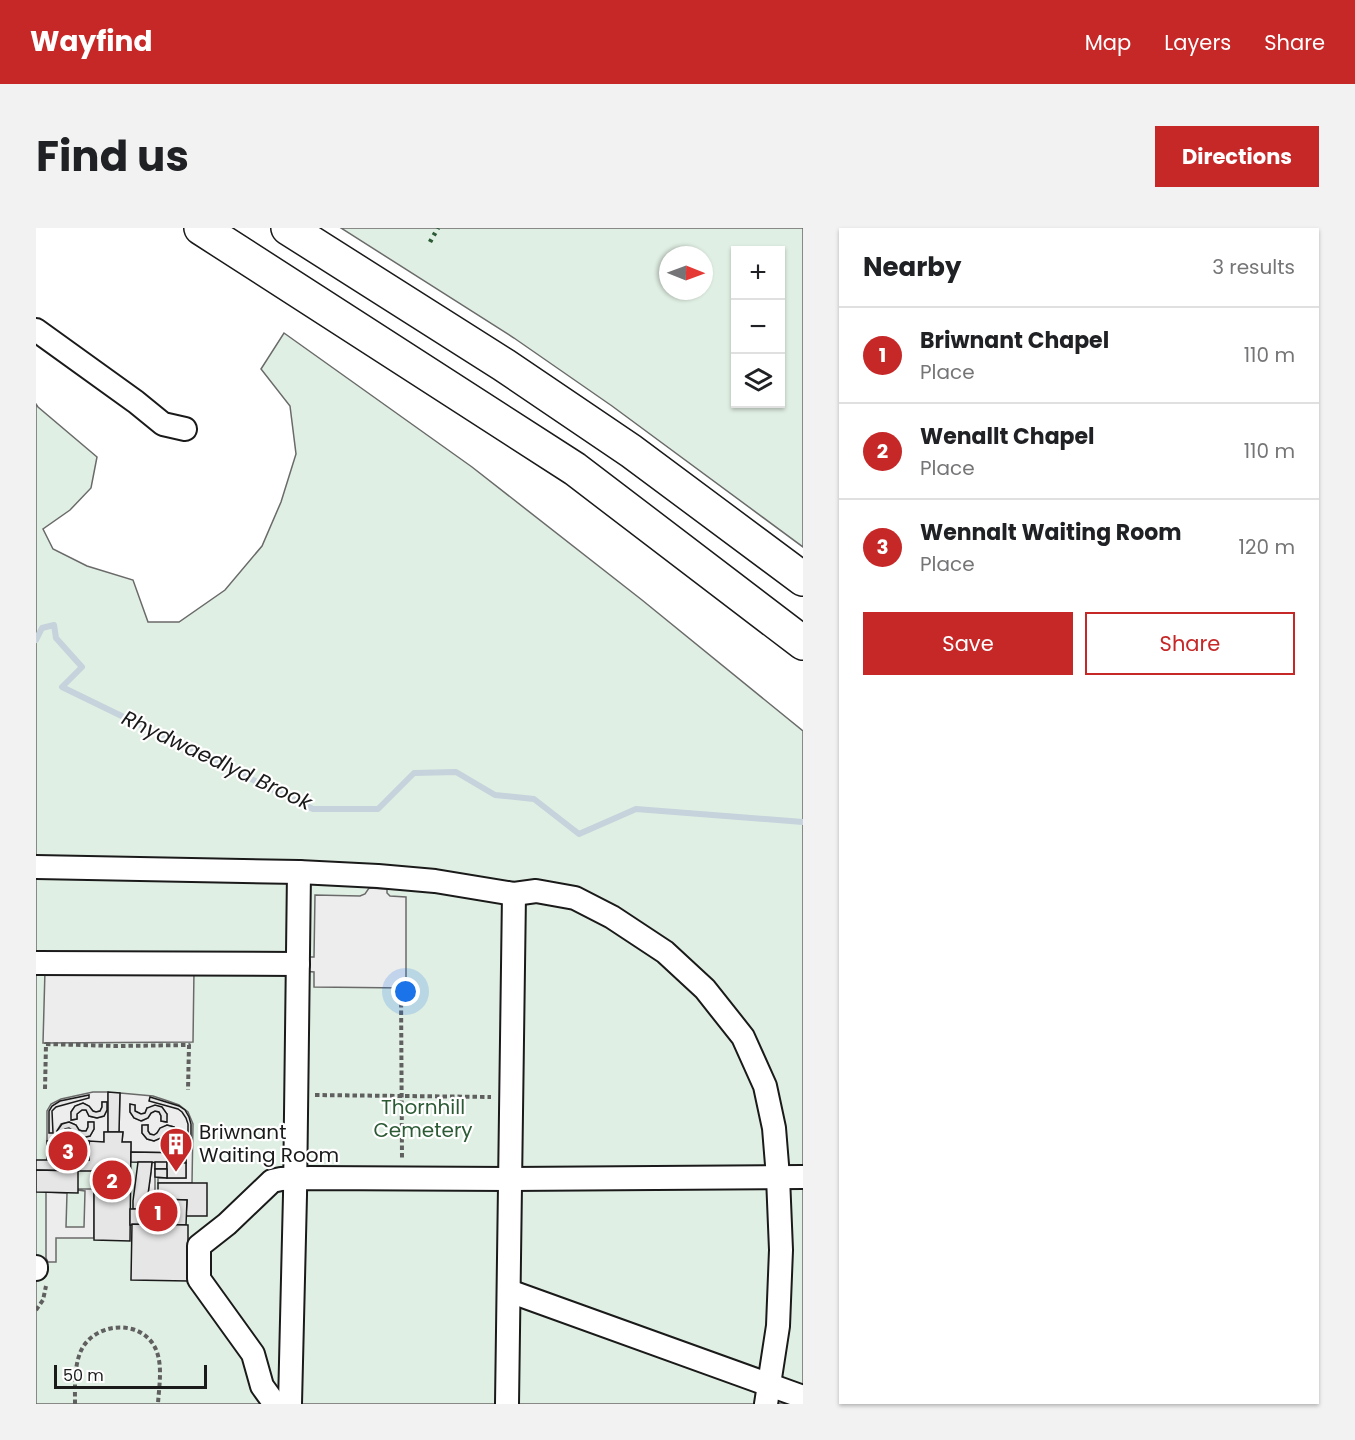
<!DOCTYPE html>
<meta charset="utf-8">
<style>
:root{--surface:#fff;--page:#f2f2f2;--text:#202124;--muted:#757577;--line:#e0e0e0;--accent:#c62828}
body{margin:0;font-family:Poppins,sans-serif;background:var(--page);color:var(--text)}
.controls{position:absolute;right:18px;top:18px;display:grid;overflow:hidden;border-radius:0px;box-shadow:0 2px 4px #0004}
.controls button{width:54px;height:54px;display:grid;place-items:center;padding:0;border:0;border-bottom:2px solid var(--line);background:var(--surface);color:var(--text);font:30px sans-serif}
.compass{position:absolute;left:623px;top:18px;width:54px;height:54px;border-radius:50%;background:var(--surface);box-shadow:0 2px 4px #0004;rotate:91deg}
.scale{position:absolute;left:18px;bottom:15px;width:153px;box-sizing:border-box;padding-left:6px;border:3px solid #1a1a1a;border-top:0;font-size:16px;line-height:21px;white-space:nowrap;color:#1a1a1a;-webkit-text-stroke:4px #fff;paint-order:stroke}
.you{position:absolute;left:370px;top:764px;width:21px;height:21px;margin:-15px;border:4px solid #fff;border-radius:50%;background:#1a73e8;box-shadow:0 0 0 9px #1a73e833}
.badge{display:grid;place-items:center;width:39px;height:39px;border-radius:50%;background:var(--accent);color:#fff;font-size:20px;font-weight:700}
.pin{position:absolute;translate:-50% -50%;border:3px solid #fff;box-shadow:0 2px 6px #0006}
.list{margin:0;padding:0;list-style:none}
h2{display:flex;justify-content:space-between;align-items:center;height:78px;margin:0;padding:0 24px;font-size:26px}
h2 small{font-size:20px;font-weight:400;color:var(--muted)}
.list li{display:grid;grid-template-columns:39px 1fr auto;gap:18px;align-items:center;box-sizing:border-box;height:96px;padding:0 24px;border-top:2px solid var(--line)}
.list b{display:block;font-size:22px;white-space:nowrap}
.list p{margin:0;font-size:20px;white-space:nowrap;color:var(--muted)}
.list em{font-size:20px;font-style:normal;color:var(--muted)}
.actions{display:flex;gap:12px;padding:18px 24px}
.actions a{flex:1;padding:14px 0;border:2px solid var(--accent);border-radius:0px;text-align:center;font-size:21px;color:var(--accent)}
.actions .main{background:var(--accent);color:#fff}
.icon{flex:none;width:33px;height:33px;fill:none;stroke:currentColor;stroke-width:2;stroke-linecap:round;stroke-linejoin:round}
.map{position:relative;flex:none;width:767px;height:1176px;overflow:hidden;border-radius:0px}
header{display:flex;align-items:center;gap:36px;box-sizing:border-box;height:84px;padding:0 30px;background:var(--accent);color:#fff}
header strong{font-size:28px}
nav{display:flex;gap:33px;margin-inline-start:auto;font-size:21px}
.intro{display:flex;align-items:center;justify-content:space-between;box-sizing:border-box;height:144px;padding:0 36px}
h1{margin:0;font-size:42px}
.button{padding:15px 27px;border-radius:0px;background:var(--accent);color:#fff;font-size:21px;font-weight:700}
main{display:flex;gap:36px;padding:0 36px}
aside{flex:1;background:var(--surface);border-radius:0px;box-shadow:0 2px 4px #0004}
.map>svg:first-child{display:block}
.green{fill:#e0efe3;stroke:#6a6a6a;stroke-width:1.5;fill-rule:evenodd}
.parking{fill:#ededed;stroke:#6a6a6a;stroke-width:1.5;fill-rule:evenodd}
.lines{fill:none;stroke-linecap:round;stroke-linejoin:round}
.stream{stroke:#c6d2dc;stroke-width:6}
.building{fill:#e6e6e6;stroke:#1a1a1a;stroke-width:1.5}
.minor-casing{stroke:#1a1a1a;stroke-width:26}
.highway-casing{stroke:#1a1a1a;stroke-width:36}
.path{stroke:#5f5f5f;stroke-width:4;stroke-dasharray:4.5 3;stroke-linecap:butt}
.minor{stroke:#fff;stroke-width:22}
.highway{stroke:#fff;stroke-width:33}
.hedge{stroke:#2b5a34;stroke-width:4.5;stroke-dasharray:3 4.5;stroke-linecap:butt}
.labels{text-anchor:middle;dominant-baseline:central;stroke-width:4.5;stroke-linejoin:round;paint-order:stroke}
.park-label{font-size:20px;fill:#2b5a34;stroke:#fff}
.poi-label{font-size:20px;fill:#1a1a1a;stroke:#fff;text-anchor:start}
.water-label{font-size:21px;font-style:italic;fill:#1a1a1a;stroke:#fff}
</style>
<header>
<strong>Wayfind</strong>
<nav><a>Map</a><a>Layers</a><a>Share</a></nav>
</header>
<div class="intro"><h1>Find us</h1><a class="button">Directions</a></div>
<main>
<div class="map">
<svg width="767" height="1176" viewBox="0 0 767 1176">
<rect width="100%" height="100%" fill="#fff"/>
<g class="green">
<path d="M305,0H767V319L576,178L478,110ZM700,22H744V176H700ZM632,27H668V63H632Z"/>
<path d="M248,105L436,239L606,372L767,503V1176H0V176L2,179L61,229L55,260L34,282L7,301L17,321L51,338L97,352L112,394H143L189,362L226,318L245,274L260,226L254,178L225,141Z"/>
</g>
<g class="parking">
<path d="M333,660L351,661V665L354,668L370,669V760L278,759V744L267,743V729H278L279,667L324,668L329,666Z"/>
<path d="M9,742H158L157,814L7,815Z"/>
<path d="M57,864H72V904H68V914L11,913V883L15,876L25,871ZM66,874H71V882L68,888L61,890L53,888L50,882H46L41,886V891L36,892L35,884L39,878L47,875L53,878L57,883L60,884L64,883L66,879ZM33,894L40,897L43,902L46,903H50L52,899V894H57L58,901L54,908L33,900L29,901L27,905V910H21V903L25,896Z"/>
<path d="M84,865L117,868L132,873L143,877L152,884L157,896L156,955H122V950H150V925L95,924V914H86L87,904H83ZM94,877H99V883L105,886L109,885L111,880L131,886L130,894L125,893V888L123,884L119,883L115,885L112,890L106,893L98,890L94,884ZM112,897V903L114,906L118,907L131,897L138,899L143,905V913H138L137,907L135,904L131,903L125,910L118,913L111,911L106,905V898Z"/>
<path d="M116,934H119V971H122V981H110L115,944Z"/>
<path d="M42,961H58V1010H20V1034H12L10,1030V964L31,965L30,999H48L49,963L42,962Z"/>
</g>
<g class="lines">
<path class="stream" d="M0,412L6,400L18,397L20,410L46,439L26,459L277,581H342L378,545L420,544L459,567L498,571L543,606L600,581L767,594"/>
</g>
<g class="building">
<path d="M72,864L84,865L83,904H72Z"/>
<path d="M53,867V870L20,879L16,883L17,905H13V883L16,878L24,873Z"/>
<path d="M114,869L143,878L149,882L153,889L155,896V912L152,911V896L150,890L146,884L142,881L113,873Z"/>
<path d="M66,874H71V882L68,888L61,890L53,888L50,882H46L41,886V891L35,892V884L39,878L47,875L53,878L57,883L60,884L64,883L66,879Z"/>
<path d="M94,876L99,877V883L105,886L109,885L111,880L119,877L126,879L131,886V894L125,893V888L123,884L119,883L115,885L112,890L105,893L98,890L94,884Z"/>
<path d="M33,894L40,897L43,902L46,903H50L52,899V894H58V901L54,908L46,910L39,907L36,902L33,900L29,901L27,905V910H21V903L26,896Z"/>
<path d="M106,897H112V903L114,906L118,907L121,905L124,900L131,897L138,899L143,905V913H137V907L135,904L131,903L125,910L118,913L111,911L106,905Z"/>
<path d="M68,904H87L86,914H95L94,1013L58,1012V943H42V932H53V913L68,914Z"/>
<rect x="11" y="913" width="42" height="19"/>
<path d="M95,924L150,925V935L95,934Z"/>
<path d="M0,932H42V943L0,942Z"/>
<path d="M102,934H116L115,944L110,981H97V973Z"/>
<rect x="119" y="934" width="12" height="7"/>
<path d="M131,934L150,935V950H131Z"/>
<path d="M119,941H131V950L119,949Z"/>
<path d="M0,942L42,943V965L0,964Z"/>
<path d="M122,955H171V988H150L151,972L122,971Z"/>
<path d="M122,971L151,972L150,997H94V981H122Z"/>
<path d="M96,996L152,997V1053L95,1052Z"/>
</g>
<g class="lines">
<g class="minor-casing">
<g id="minor">
<path d="M0,102L100,174L127,196L149,201"/>
<path d="M0,639L263,644L342,648L399,653L478,666L500,663L539,670L576,689L629,724L669,761L707,809L729,858L738,900L742,949L745,1022L742,1098L730,1176"/>
<path d="M0,735L262,736"/>
<path d="M0,1039V1041"/>
<path d="M473,1063L767,1169"/>
<path d="M239,1176L226,1158L217,1126L163,1051V1018L191,996L236,953L245,951L274,950L474,951L767,949"/>
<path d="M254,1176L259,967L263,644"/>
<path d="M471,1176L478,666"/>
</g>
</g>
<g class="highway-casing">
<g id="highway">
<path d="M165,0L539,241L767,415"/>
<path d="M252,0L468,137L595,223L767,351"/>
</g>
</g>
<g class="path">
<path d="M365,760L366,930"/>
<path d="M9,861L10,816L81,818L153,817L152,862"/>
<path d="M279,867L455,869"/>
<path d="M0,1082L7,1072L10,1058"/>
<path d="M39,1176C39,1159 38,1141 44,1125C55,1096 100,1090 117,1116C128,1133 123,1157 122,1176"/>
</g>
<use href="#minor" class="minor"/>
<use href="#highway" class="highway"/>
<path class="hedge" d="M394,14L402,0"/>
</g>
<defs>
<g id="building-pin" transform="scale(1.725)"><path d="M0 17L-7.5 6A9.5 9.5 0 1 1 7.5 6Z" fill="#c62828" stroke="#fff"/><path d="M-4-6H4V6H1V3H-1V6H-4ZM-2.5-4.3h1.7v1.8h-1.7ZM.8-4.3h1.7v1.8H.8ZM-2.5-1h1.7V.8h-1.7ZM.8-1h1.7V.8H.8Z" fill="#fff"/></g>
</defs>
<g fill-rule="evenodd">
<use href="#building-pin" x="140" y="916"/>
</g>
<g class="labels">
<g class="park-label">
<text x="387" y="879">Thornhill<tspan x="387" dy="23">Cemetery</tspan></text>
</g>
<g class="poi-label">
<text x="163" y="904">Briwnant<tspan x="163" dy="23">Waiting Room</tspan></text>
</g>
<g class="water-label">
<text transform="translate(181 532) rotate(25)">Rhydwaedlyd Brook</text>
</g>
</g>
</svg>
<div class="controls">
<button>+</button>
<button>−</button>
<button><svg class="icon" aria-label="layers" viewBox="0 0 24 24"><path d="M12 4l9 5-9 5-9-5zM3 14l9 5 9-5"/></svg></button>
</div>
<svg class="compass" viewBox="-18 -18 36 36"><path d="M0-13l5 13h-10z" fill="#e53935"/><path d="M0 13l5-13h-10z" fill="#757577"/></svg>
<div class="scale">50 m</div>
<div class="you"></div>
<div class="pin badge" style="left:122px;top:984px">1</div>
<div class="pin badge" style="left:76px;top:952px">2</div>
<div class="pin badge" style="left:32px;top:923px">3</div>
</div>
<aside>
<h2>Nearby<small>3 results</small></h2>
<ul class="list">
<li><span class="badge">1</span><div><b>Briwnant Chapel</b><p>Place</p></div><em>110 m</em></li>
<li><span class="badge">2</span><div><b>Wenallt Chapel</b><p>Place</p></div><em>110 m</em></li>
<li><span class="badge">3</span><div><b>Wennalt Waiting Room</b><p>Place</p></div><em>120 m</em></li>
</ul>
<div class="actions"><a class="main">Save</a><a>Share</a></div>
</aside>
</main>
